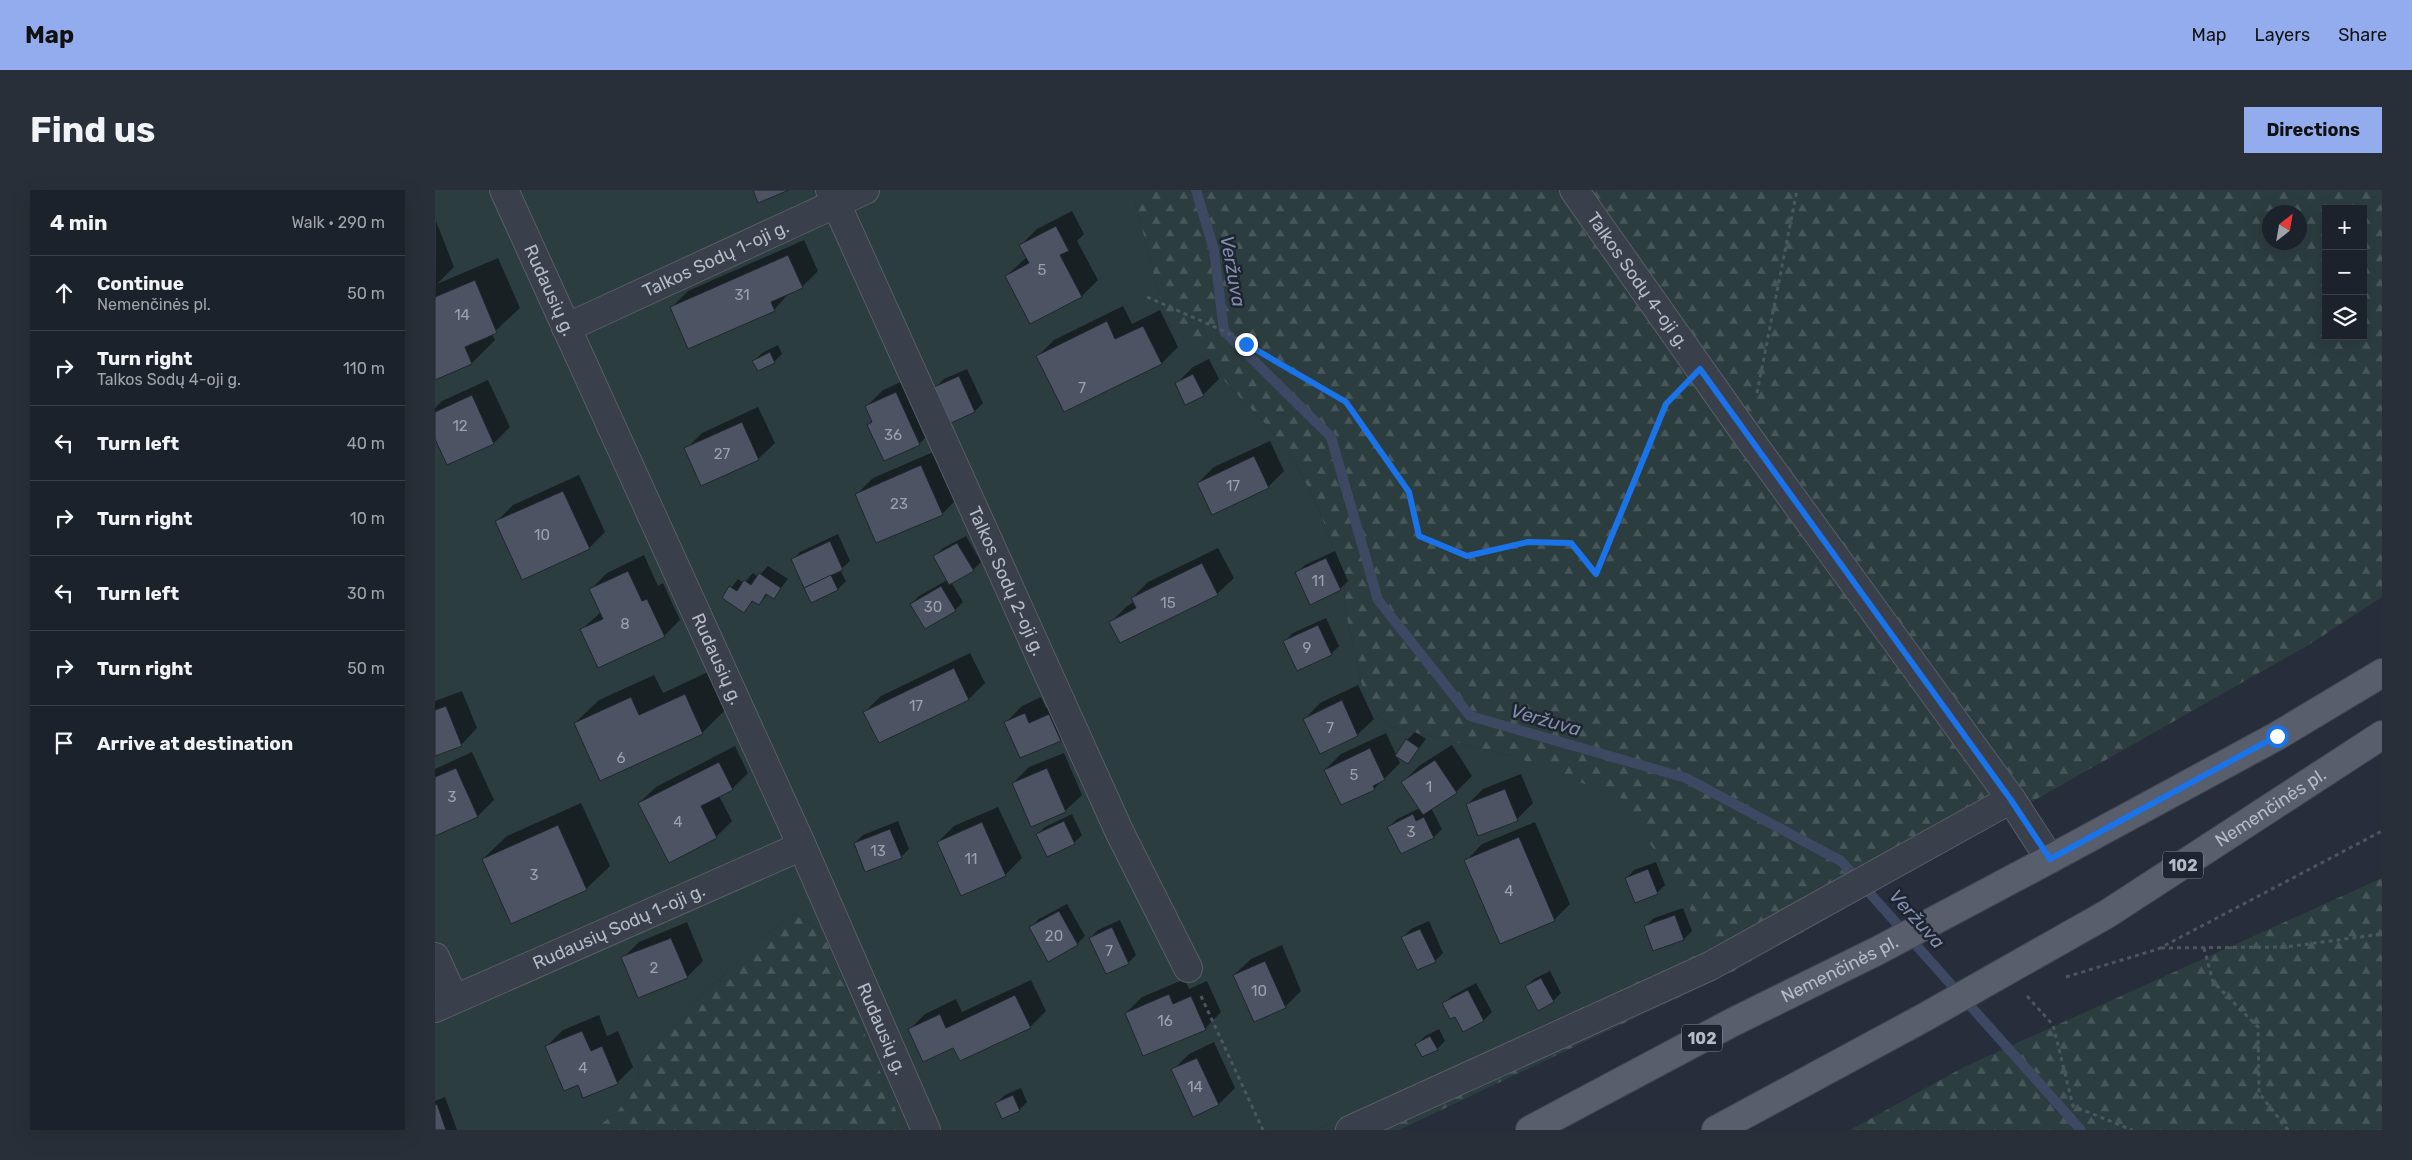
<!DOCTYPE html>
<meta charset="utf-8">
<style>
:root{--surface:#1c222c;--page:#292f38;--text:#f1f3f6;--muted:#a0a4a9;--line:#3a3f48;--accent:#93acee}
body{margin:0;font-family:Rubik,sans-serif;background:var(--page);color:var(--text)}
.controls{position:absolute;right:15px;top:15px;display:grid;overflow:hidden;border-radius:0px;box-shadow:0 5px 20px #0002}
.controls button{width:45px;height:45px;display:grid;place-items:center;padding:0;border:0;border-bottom:1px solid var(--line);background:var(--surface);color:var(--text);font:25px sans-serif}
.compass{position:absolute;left:1827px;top:15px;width:45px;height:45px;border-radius:50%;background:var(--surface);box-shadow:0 5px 20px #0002;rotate:31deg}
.stop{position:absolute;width:15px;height:15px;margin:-11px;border:4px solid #1a73e8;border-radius:50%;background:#fff}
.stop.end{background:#1a73e8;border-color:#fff;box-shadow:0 1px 5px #0008}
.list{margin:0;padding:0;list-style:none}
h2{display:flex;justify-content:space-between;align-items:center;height:65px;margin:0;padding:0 20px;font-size:21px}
h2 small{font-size:16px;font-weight:400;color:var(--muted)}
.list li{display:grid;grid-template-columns:32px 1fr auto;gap:15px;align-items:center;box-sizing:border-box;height:75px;padding:0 20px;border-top:1px solid var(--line)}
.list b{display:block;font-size:19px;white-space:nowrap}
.list p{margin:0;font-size:16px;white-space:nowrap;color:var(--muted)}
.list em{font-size:16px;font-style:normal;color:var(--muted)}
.icon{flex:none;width:28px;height:28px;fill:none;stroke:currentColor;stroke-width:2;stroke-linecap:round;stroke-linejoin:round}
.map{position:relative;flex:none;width:1947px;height:940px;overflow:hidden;border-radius:0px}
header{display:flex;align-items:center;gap:30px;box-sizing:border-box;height:70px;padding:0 25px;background:var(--accent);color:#111}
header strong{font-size:24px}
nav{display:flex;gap:28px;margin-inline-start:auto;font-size:18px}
.intro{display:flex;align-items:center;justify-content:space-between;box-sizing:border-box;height:120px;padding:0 30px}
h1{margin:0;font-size:35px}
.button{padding:12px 22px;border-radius:0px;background:var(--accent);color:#111;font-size:18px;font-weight:700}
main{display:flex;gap:30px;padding:0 30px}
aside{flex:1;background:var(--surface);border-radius:0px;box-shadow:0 5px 20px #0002}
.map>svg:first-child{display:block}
.forest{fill:url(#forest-firs);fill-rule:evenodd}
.garden{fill:#2c3d40}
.shadow{fill:#0007}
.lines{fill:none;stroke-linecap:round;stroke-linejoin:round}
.stream{stroke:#3d4962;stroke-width:10}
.building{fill:#4c5363;stroke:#202632}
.minor-casing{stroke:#575d69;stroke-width:30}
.primary-casing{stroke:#424854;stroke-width:30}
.path{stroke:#4a585d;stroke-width:3;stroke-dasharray:4 4;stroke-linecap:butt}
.minor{stroke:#393f4b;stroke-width:28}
.primary{stroke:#585e6b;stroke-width:28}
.route{stroke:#1a73e8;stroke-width:6}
.labels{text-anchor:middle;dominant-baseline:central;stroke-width:5;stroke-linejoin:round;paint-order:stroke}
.number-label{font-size:15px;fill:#9ba0ae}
.shield{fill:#1e2430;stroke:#888d9a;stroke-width:1}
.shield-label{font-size:16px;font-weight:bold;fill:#b5bac7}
.street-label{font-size:18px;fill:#b5bac7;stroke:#1e2430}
.water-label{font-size:19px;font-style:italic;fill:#7f8eab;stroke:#1e2430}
</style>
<header>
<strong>Map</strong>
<nav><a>Map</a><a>Layers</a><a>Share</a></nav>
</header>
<div class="intro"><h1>Find us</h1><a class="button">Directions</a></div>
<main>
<aside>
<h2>4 min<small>Walk · 290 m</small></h2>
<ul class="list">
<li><svg class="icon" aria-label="ahead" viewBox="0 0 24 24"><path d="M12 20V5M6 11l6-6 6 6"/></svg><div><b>Continue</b><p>Nemenčinės pl.</p></div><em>50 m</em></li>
<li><svg class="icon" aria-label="right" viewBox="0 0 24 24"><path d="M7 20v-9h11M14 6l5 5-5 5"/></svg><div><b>Turn right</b><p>Talkos Sodų 4-oji g.</p></div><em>110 m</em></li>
<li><svg class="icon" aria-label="left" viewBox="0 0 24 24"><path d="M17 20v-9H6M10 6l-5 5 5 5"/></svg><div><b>Turn left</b></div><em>40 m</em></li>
<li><svg class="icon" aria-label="right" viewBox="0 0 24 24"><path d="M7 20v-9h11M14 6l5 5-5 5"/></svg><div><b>Turn right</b></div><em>10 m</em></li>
<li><svg class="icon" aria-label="left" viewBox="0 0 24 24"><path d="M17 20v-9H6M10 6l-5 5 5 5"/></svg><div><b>Turn left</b></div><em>30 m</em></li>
<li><svg class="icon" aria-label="right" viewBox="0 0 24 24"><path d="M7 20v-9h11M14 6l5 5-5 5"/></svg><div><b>Turn right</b></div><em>50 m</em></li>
<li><svg class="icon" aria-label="arrive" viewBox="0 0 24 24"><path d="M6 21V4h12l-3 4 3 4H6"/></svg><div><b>Arrive at destination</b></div></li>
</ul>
</aside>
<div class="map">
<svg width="1947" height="940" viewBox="0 0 1947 940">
<defs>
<pattern id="forest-firs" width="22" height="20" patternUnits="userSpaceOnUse" patternTransform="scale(1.25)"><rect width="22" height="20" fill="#2c3d40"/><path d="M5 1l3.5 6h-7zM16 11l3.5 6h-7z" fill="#48575a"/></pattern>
</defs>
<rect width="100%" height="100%" fill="#262d3b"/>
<g class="forest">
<path d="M697,0H1947V407L1875,454L1299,781L964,940H881L1277,757L1081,567L960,538L932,519L910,419L909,384L881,313L859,271L836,240L730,129ZM1891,19H1928V146H1891ZM1834,22H1864V52H1834Z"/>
<path d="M1947,688V940H1415L1529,877Z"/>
<path d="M360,724L389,743L469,940H157L181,923L203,894L204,873L264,808L328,747Z"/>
</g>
<path class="garden" d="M0,0H697L730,129L836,240L859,271L881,313L909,384L910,419L932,519L960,538L1081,567L1188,609L1278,757L881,940H469L389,743L360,724L328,747L264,808L204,873L203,894L181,923L157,940H0Z"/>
<g class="shadow">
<path d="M637,21L649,44L642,51L663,90L647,106L595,133L571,86L592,67L586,55L602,39Z"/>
<path d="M1,31L19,77L2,94L63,68L85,118L57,144L60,150L37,173L0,189Z"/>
<path d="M369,50L383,81L367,97L355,102L339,120L237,117L253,101Z"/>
<path d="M688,116L697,134L725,120L743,157L727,173L629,220L603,166L619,150Z"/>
<path d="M343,155L347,164L339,172L319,171L327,163Z"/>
<path d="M774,169L784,189L768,205L742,193L758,177Z"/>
<path d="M532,179L548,213L540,221L517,232L501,197L509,189Z"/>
<path d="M477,187L500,238L484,254L433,235L438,230L432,216L448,200Z"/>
<path d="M53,190L75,237L59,253L12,274L0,246V218L7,211Z"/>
<path d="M323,217L340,253L323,269L251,259L267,243Z"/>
<path d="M835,251L849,281L833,297L763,293L779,277Z"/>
<path d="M503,260L523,308L507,324L422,304L438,288Z"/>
<path d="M144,285L170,342L154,358L62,331L78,315Z"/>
<path d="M403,344L415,371L405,380L411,391L403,399L358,369L365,362Z"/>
<path d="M531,346L546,372L538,380L516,392L528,412L520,420L476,414L484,406L512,390L500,366L508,358Z"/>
<path d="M783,358L799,388L782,404L676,432L692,416L699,412L697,408L713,392Z"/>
<path d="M900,361L913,391L905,399L862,383L870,375Z"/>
<path d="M209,365L223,396L228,393L245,430L229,446L147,439L166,422L156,399L172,383Z"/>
<path d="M333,376L353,389L339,407L333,404L324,414L319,410L309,421L288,408L303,389L309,393L318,383L323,387Z"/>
<path d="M891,428L904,456L896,464L850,451L858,443Z"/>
<path d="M535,463L550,493L534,509L444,552L430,522L446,506Z"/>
<path d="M273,482L290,520L267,543L140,533L164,510L219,485L228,503Z"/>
<path d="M923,495L939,529L922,545L869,530L885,513Z"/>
<path d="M27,501L42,538L26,555L0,565V511Z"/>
<path d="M606,507L611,518L630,509L641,534L625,550L571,532L587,516Z"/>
<path d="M980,542L991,549L973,573L972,550Z"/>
<path d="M951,543L965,573L939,599L907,614L890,580L906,564Z"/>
<path d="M1017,555L1037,586L1021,602L996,618L1007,639L999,647L954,637L962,629L985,618L968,592L984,576Z"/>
<path d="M300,556L313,583L297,599L284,606L297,631L281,647L204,613L221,597Z"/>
<path d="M37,562L59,610L43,626L0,644V579Z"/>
<path d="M629,563L647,605L630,621L578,593L594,577Z"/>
<path d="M1086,584L1098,613L1082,629L1032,615L1048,599Z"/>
<path d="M146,613L175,676L151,699L48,669L72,646Z"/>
<path d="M563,617L587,668L570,685L527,705L503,652L519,636Z"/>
<path d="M637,624L647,645L639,653L602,645L610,637Z"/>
<path d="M463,631L474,659L466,667L420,653L428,645Z"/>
<path d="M1100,632L1135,714L1119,730L1031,671L1047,654Z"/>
<path d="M1221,672L1230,695L1222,703L1192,688L1199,680Z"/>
<path d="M632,714L650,746L642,754L596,737L604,729Z"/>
<path d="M1248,718L1257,741L1249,749L1219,759L1211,736L1219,728Z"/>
<path d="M685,730L701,765L693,773L655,748L663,740Z"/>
<path d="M994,731L1008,763L1000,771L968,747L976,739Z"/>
<path d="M252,732L268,771L252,787L188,768L204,752Z"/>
<path d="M847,755L866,801L850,817L799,785L816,769Z"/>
<path d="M1115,781L1126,803L1118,811L1091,797L1099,789Z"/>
<path d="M750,789L754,799L772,791L786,822L770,839L691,823L707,807Z"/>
<path d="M596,790L611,821L595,837L519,856L474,840L490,824L521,809L527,822Z"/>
<path d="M1041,793L1057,822L1049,830L1029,841L1021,825L1009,813L1017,806Z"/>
<path d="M164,825L172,846L183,841L198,877L182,893H144L112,856L128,840Z"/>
<path d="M1004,839L1010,851L1002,859L982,854L990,846Z"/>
<path d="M779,852L800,898L784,914L759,925L738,880L754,864Z"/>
<path d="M586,898L592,912L584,920L562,913L570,905Z"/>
<path d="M10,907L22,940H0V911Z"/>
</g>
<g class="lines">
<path class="stream" d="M761,0L779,60L789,141L896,247L943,410L1035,526L1251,588L1406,671L1646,940"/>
</g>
<g class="building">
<path d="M318,0H354L323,13Z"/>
<path d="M621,36L634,61L625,65L647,107L595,134L570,86L594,73L584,55Z"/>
<path d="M353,65L368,98L336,112L340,121L253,159L235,117Z"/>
<path d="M40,90L62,143L30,157L37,174L0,190V107Z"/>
<path d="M672,131L680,149L708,136L727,174L629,222L601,166Z"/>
<path d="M335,162L340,173L323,181L317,171Z"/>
<path d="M758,184L769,206L750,215L740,193Z"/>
<path d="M524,186L540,222L516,233L499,197Z"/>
<path d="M461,202L485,255L449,271L432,235L437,232L430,216Z"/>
<path d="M37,205L59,254L12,275L0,249V222Z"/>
<path d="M307,232L324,270L266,296L249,258Z"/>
<path d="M819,266L834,298L777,325L762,293Z"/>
<path d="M486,275L508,325L441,353L420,304Z"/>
<path d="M128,301L155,359L87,390L60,331Z"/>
<path d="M395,351L408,380L369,398L356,369Z"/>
<path d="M522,353L539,381L514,395L498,366Z"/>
<path d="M891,368L906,400L875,415L860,382Z"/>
<path d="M767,373L783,405L685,453L674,432L701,418L696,408Z"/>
<path d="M193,381L207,411L212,409L230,447L163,478L145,439L168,429L154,399Z"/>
<path d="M324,383L346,398L339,409L331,404L324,415L317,411L309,423L287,408L294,396L302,401L309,390L316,395Z"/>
<path d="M396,385L403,400L376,413L369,398Z"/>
<path d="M506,396L521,421L490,439L475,414Z"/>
<path d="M883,435L897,465L862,481L848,451Z"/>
<path d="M519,478L534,510L444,553L428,522Z"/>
<path d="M250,504L268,544L165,591L139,533L196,507L204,525Z"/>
<path d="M907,510L923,546L885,564L868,529Z"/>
<path d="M11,516L27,556L0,566V520Z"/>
<path d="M590,523L594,533L614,524L626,551L585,568L569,532Z"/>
<path d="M971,549L984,558L973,574L960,566Z"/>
<path d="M935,558L950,590L938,596L940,600L906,615L889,580Z"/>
<path d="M1000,570L1022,603L988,625L966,592Z"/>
<path d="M284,572L298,600L266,616L282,648L234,673L203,613Z"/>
<path d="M21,578L43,627L0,646V587Z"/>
<path d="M612,578L631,622L596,637L577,593Z"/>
<path d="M1070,599L1083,631L1043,646L1031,614Z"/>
<path d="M978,624L981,631L989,627L999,648L966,664L952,637Z"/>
<path d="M629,631L640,654L612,667L601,644Z"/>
<path d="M547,632L571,686L526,706L502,652Z"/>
<path d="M123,635L152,700L76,734L47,669Z"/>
<path d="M455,639L467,668L430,682L419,653Z"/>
<path d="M1084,647L1120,731L1065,754L1029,670Z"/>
<path d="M1213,679L1223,704L1200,713L1190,688Z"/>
<path d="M624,721L643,755L613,772L594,737Z"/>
<path d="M1240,725L1249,750L1218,761L1209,736Z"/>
<path d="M677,737L694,774L671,784L654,748Z"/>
<path d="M985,739L1001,772L982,780L966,747Z"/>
<path d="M236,748L253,788L203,808L186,767Z"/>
<path d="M830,771L851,818L819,832L798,785Z"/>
<path d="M1106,788L1119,812L1103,821L1090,796Z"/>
<path d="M1033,800L1049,831L1028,842L1020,827L1015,829L1007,813Z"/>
<path d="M734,804L738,814L756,806L771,840L708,866L690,823Z"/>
<path d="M580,805L596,838L525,871L518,858L488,872L473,839L505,824L511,838Z"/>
<path d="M147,841L156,861L167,856L183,894L148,908L143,895L129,901L110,856Z"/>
<path d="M995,846L1003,860L987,867L980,854Z"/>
<path d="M762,868L784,915L758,927L736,879Z"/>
<path d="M578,905L585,921L567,929L560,913Z"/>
<path d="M2,914L11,940H0V915Z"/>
</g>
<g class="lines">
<g class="minor-casing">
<g id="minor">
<path id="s1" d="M69,0L367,656L491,940"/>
<path id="s2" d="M395,0L685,643L753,778"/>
<path id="s3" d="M1139,0L1313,247L1576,609L1615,669"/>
<path id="s4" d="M131,138L430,0"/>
<path d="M0,767L19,809"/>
<path id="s5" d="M0,818L367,656"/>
<path d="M915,940L1275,776L1576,609"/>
</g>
</g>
<g class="primary-casing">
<g id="primary">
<path id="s6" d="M1095,940L1298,832L1442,761L1615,669L1842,546L1947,483"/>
<path id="s7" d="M1281,940L1490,827L1672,724L1947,545"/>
</g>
</g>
<g class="path">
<path d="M712,107L789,141L911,212L975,302L984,346L1032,366L1093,352L1136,353L1161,384L1231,214L1242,203"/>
<path d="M1322,203L1362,0"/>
<path d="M1726,758L1851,757L1947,744"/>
<path d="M1769,758L1778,792L1823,837L1824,903L1853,940"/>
<path d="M1631,787L1723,759L1947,641"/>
<path d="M766,806L828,940"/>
<path d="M1592,806L1618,835L1638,916L1697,940"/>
</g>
<use href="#minor" class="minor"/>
<use href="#primary" class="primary"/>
</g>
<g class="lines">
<path class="route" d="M811,154L911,212L974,302L984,346L1032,366L1093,352L1136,353L1161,384L1231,214L1265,179L1576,610L1615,669L1842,546"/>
</g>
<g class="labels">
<g class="number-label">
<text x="607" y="80">5</text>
<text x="307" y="105">31</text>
<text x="27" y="125">14</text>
<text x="647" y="198">7</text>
<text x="25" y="236">12</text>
<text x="458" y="245">36</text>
<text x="287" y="264">27</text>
<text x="798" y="296">17</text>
<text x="464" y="314">23</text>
<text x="107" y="345">10</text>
<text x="883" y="391">11</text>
<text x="733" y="413">15</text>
<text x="498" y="417">30</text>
<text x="190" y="434">8</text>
<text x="872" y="458">9</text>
<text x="481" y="516">17</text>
<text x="895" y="538">7</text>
<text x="186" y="568">6</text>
<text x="919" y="585">5</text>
<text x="994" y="597">1</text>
<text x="17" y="607">3</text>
<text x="243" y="632">4</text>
<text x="976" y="642">3</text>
<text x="443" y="661">13</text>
<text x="536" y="669">11</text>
<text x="99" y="685">3</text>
<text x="1074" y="701">4</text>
<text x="619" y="746">20</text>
<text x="674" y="761">7</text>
<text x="219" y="778">2</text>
<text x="824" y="801">10</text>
<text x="730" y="831">16</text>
<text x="148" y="878">4</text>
<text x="760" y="897">14</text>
</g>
<g class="shield">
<rect x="1728" y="661.5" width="40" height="27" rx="4"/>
<rect x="1247" y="834.5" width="40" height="27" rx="4"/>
</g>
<g class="shield-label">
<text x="1748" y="675">102</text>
<text x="1267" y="848">102</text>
</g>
<g class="street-label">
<text stroke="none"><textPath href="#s4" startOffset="165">Talkos Sodų 1-oji g.</textPath></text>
<text stroke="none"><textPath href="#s3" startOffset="111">Talkos Sodų 4-oji g.</textPath></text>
<text stroke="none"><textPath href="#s1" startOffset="110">Rudausių g.</textPath></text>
<text stroke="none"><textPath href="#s2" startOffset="429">Talkos Sodų 2-oji g.</textPath></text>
<text stroke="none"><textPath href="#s1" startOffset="515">Rudausių g.</textPath></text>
<text stroke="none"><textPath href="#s7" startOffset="642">Nemenčinės pl.</textPath></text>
<text stroke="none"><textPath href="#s5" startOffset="201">Rudausių Sodų 1-oji g.</textPath></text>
<text stroke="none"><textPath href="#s6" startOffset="349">Nemenčinės pl.</textPath></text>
<text stroke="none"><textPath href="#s1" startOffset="920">Rudausių g.</textPath></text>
</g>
<g class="water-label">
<text transform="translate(798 81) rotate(80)">Veržuva</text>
<text transform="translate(1111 530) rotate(16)">Veržuva</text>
<text transform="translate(1482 729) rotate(48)">Veržuva</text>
</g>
</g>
</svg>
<div class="controls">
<button>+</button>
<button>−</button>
<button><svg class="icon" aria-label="layers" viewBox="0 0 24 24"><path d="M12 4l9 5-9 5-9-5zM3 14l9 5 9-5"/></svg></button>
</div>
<svg class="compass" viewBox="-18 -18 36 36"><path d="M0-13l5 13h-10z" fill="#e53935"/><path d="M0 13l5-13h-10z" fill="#a0a4a9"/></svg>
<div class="stop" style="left:1842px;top:546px"></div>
<div class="stop end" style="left:811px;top:154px"></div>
</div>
</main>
